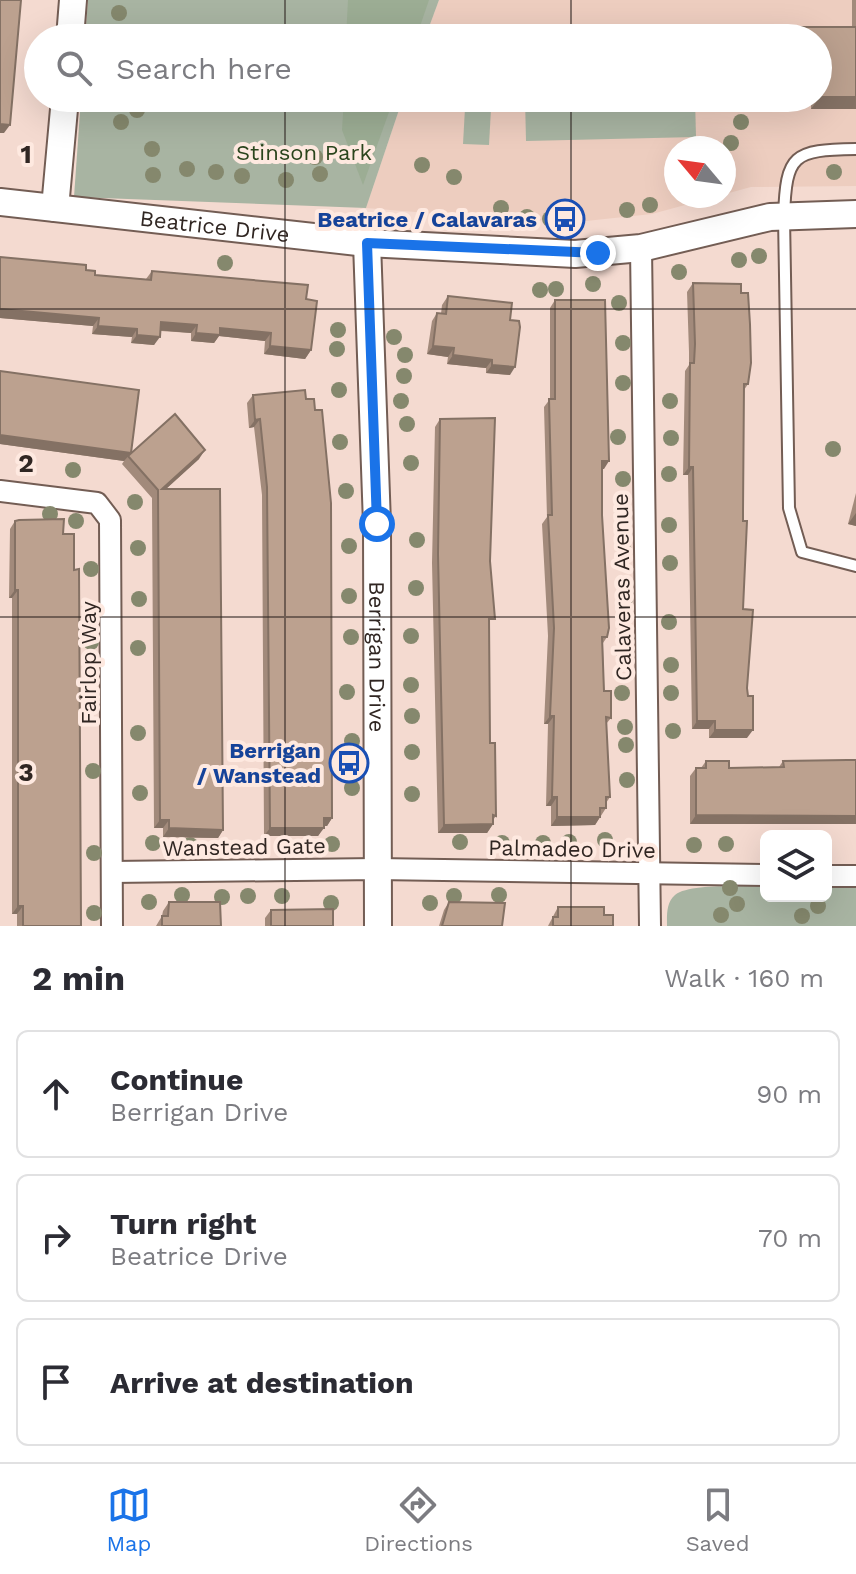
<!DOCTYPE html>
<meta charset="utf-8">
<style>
:root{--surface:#fff;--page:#f2f2f3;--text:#2b2b33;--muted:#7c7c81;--line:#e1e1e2;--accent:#1a73e8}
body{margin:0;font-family:"Work Sans",sans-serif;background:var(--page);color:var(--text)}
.controls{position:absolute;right:24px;bottom:24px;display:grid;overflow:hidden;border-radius:12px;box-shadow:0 8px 32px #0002}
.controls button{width:72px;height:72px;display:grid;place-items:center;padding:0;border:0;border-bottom:2px solid var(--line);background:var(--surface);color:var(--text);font:40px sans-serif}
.compass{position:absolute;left:664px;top:136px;width:72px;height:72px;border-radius:50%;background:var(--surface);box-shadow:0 8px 32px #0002;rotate:299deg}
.stop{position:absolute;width:24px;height:24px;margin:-18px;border:6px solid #1a73e8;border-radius:50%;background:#fff}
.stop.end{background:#1a73e8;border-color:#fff;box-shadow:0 2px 8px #0008}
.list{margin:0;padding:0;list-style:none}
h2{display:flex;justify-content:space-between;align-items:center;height:104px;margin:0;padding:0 32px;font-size:34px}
h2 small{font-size:26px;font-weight:400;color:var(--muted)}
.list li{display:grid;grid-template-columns:52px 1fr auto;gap:24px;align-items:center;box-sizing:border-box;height:128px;margin:0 16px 16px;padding:0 16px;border:2px solid var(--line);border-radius:12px}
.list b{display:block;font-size:30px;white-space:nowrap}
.list p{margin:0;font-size:26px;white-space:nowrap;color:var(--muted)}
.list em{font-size:26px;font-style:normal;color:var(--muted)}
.icon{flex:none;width:44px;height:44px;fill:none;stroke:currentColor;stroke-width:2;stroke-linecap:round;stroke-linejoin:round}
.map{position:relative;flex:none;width:856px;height:926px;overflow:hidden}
.search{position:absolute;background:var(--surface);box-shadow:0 8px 32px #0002;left:24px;right:24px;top:24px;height:88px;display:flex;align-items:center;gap:20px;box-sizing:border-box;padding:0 28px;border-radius:44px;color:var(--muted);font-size:30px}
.sheet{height:536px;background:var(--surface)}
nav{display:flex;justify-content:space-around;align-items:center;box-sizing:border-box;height:112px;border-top:2px solid var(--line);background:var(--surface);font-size:22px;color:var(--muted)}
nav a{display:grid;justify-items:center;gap:4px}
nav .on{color:var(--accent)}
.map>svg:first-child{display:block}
.built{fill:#edcdbf;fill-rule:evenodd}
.green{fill:#a8b4a2}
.forest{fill:#9cad94}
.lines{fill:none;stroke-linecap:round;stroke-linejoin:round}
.service-casing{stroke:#735d54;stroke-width:14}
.minor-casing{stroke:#735d54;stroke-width:24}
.tertiary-casing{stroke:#735d54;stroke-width:30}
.service{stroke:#fff;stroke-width:10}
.minor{stroke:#fff;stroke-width:20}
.tertiary{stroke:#fff;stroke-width:26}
.tree{fill:#85886d}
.wall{fill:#a28a7b}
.shaded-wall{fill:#847164}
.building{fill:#bca18f;stroke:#847164;stroke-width:2}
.route{stroke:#1a73e8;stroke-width:10}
.grid{fill:none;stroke:#302622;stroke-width:2;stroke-opacity:0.55}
.labels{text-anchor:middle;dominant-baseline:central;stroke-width:8;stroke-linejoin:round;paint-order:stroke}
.park-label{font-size:22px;fill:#2a441c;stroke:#fee9e0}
.transit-label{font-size:22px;font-weight:bold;fill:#164399;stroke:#fee9e0;text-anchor:end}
.street-label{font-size:22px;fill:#302622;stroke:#fee9e0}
.grid-label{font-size:26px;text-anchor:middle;font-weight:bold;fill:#302622;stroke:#fee9e0;stroke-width:8;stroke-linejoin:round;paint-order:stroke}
</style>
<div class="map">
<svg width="856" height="926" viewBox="0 0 856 926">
<rect width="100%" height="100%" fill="#f4dad0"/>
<path class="built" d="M439,0H856V186L751,187L652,214L586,221L514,220L366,208L403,98H818V38H425ZM676,148H724V196H676Z"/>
<g class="green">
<path d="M88,0H439L425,38H85Z"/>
<path d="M81,98H403L366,208L74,197Z"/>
<path d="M525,98H695L696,137L526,141Z"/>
<path d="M465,108L491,109L489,145L463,144Z"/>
<path d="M856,883V926H667C667,915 666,903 675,895C690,883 745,887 766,886V896H826V884Z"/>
</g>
<g class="forest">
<path d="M348,0H429L416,38H346Z"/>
<path d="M344,98H394L363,185L342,130Z"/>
</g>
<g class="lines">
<g class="service-casing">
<path id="service" d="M856,149C793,150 786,154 784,217L789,508L802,552L856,566"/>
</g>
<g class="minor-casing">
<g id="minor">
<path d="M641,248L650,926"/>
<path d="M0,491L97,503L110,520L112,926"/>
<path d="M112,872L377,869L766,875"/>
<path d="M826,876H856"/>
</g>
</g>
<g class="tertiary-casing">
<g id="tertiary">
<path d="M70,38L73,0"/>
<path id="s1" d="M0,202L367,243L575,254L641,248L770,217L856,214"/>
<path d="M55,208L65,98"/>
<path id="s2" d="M367,243L377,524L378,926"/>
</g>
</g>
<use href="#service" class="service"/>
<use href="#minor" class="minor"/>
<use href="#tertiary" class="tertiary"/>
</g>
<g class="tree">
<circle cx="119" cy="13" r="8"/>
<circle cx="137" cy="110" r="8"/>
<circle cx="121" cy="122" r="8"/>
<circle cx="741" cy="122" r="8"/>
<circle cx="731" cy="143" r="8"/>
<circle cx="152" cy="149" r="8"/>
<circle cx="315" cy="157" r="8"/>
<circle cx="422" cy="165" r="8"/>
<circle cx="187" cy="169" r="8"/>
<circle cx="216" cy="172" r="8"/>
<circle cx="834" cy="172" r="8"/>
<circle cx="320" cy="174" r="8"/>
<circle cx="153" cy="175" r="8"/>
<circle cx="242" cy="176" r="8"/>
<circle cx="454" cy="177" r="8"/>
<circle cx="286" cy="180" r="8"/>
<circle cx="650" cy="205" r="8"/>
<circle cx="501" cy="208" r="8"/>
<circle cx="627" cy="210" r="8"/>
<circle cx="527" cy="217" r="8"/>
<circle cx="550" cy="219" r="8"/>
<circle cx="759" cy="256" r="8"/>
<circle cx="739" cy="260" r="8"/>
<circle cx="225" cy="263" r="8"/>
<circle cx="679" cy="272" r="8"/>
<circle cx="593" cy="284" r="8"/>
<circle cx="556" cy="289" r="8"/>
<circle cx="540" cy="290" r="8"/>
<circle cx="619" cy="303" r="8"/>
<circle cx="338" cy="330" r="8"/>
<circle cx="394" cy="337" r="8"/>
<circle cx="623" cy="343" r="8"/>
<circle cx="337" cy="349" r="8"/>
<circle cx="405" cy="355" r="8"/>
<circle cx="404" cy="376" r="8"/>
<circle cx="623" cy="383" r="8"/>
<circle cx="339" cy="390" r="8"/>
<circle cx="401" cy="401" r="8"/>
<circle cx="670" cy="401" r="8"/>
<circle cx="407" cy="424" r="8"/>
<circle cx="618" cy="437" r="8"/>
<circle cx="671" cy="438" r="8"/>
<circle cx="340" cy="442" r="8"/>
<circle cx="833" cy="449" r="8"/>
<circle cx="27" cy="463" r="8"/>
<circle cx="411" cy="463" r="8"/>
<circle cx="73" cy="470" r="8"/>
<circle cx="669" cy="474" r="8"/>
<circle cx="623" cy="479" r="8"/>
<circle cx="346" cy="491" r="8"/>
<circle cx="135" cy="502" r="8"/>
<circle cx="622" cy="511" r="8"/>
<circle cx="50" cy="514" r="8"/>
<circle cx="76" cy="521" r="8"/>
<circle cx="669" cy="525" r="8"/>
<circle cx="417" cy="540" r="8"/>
<circle cx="349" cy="546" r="8"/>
<circle cx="138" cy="548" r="8"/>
<circle cx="624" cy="551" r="8"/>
<circle cx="670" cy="563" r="8"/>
<circle cx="91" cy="569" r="8"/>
<circle cx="416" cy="588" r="8"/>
<circle cx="349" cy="596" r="8"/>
<circle cx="139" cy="599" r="8"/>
<circle cx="625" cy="599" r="8"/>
<circle cx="669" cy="622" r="8"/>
<circle cx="411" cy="636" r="8"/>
<circle cx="351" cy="637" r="8"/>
<circle cx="625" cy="637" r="8"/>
<circle cx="91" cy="642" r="8"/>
<circle cx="138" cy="648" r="8"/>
<circle cx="624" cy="655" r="8"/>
<circle cx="671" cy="665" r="8"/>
<circle cx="411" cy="685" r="8"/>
<circle cx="347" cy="692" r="8"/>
<circle cx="622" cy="693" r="8"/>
<circle cx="671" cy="693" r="8"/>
<circle cx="92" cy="698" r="8"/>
<circle cx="412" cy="716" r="8"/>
<circle cx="625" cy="727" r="8"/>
<circle cx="673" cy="731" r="8"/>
<circle cx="138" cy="733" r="8"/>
<circle cx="352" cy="741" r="8"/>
<circle cx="626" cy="745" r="8"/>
<circle cx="412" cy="752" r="8"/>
<circle cx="93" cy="771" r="8"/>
<circle cx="627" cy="780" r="8"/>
<circle cx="352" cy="788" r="8"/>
<circle cx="140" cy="793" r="8"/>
<circle cx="412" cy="794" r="8"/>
<circle cx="605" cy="840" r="8"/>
<circle cx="460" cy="842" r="8"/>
<circle cx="569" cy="842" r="8"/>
<circle cx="153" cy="843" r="8"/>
<circle cx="502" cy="843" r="8"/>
<circle cx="543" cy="843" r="8"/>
<circle cx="332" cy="844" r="8"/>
<circle cx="726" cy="844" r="8"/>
<circle cx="190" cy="845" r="8"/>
<circle cx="694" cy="845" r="8"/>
<circle cx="94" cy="853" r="8"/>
<circle cx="730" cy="888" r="8"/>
<circle cx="182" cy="895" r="8"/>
<circle cx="499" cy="895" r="8"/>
<circle cx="248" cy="896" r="8"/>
<circle cx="282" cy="896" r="8"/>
<circle cx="454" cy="896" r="8"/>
<circle cx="222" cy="897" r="8"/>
<circle cx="149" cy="902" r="8"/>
<circle cx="331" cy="903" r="8"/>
<circle cx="430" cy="903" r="8"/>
<circle cx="737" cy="904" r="8"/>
<circle cx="818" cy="906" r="8"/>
<circle cx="94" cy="913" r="8"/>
<circle cx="721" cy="915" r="8"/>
<circle cx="802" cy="916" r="8"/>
</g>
<g class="wall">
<path d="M852,0H856V109H811V98H818V38H793L800,27H852Z"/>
<path d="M0,257L86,270L95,275L146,279L152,271L306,299L311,350L305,359L264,354L265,341L219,336L214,343L191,341V333L161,331L154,345L131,343L132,337L92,334L93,326L0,318Z"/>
<path d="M693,283L748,384L744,390L743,511V609L747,738H709V729H692L688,475H683L685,371L689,365V352L687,292Z"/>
<path d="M448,296L510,320V375L486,373V368L447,364L448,357L427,354L432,321L437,313L441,314L442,305Z"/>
<path d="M555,300L604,469H602V515L607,637L603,643L604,691L611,718L606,724L610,797L606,803V808L595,825L551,826V806H546L548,724H544L548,636L542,524L547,517L544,407L550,399V308Z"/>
<path d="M0,371L131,453L199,459L166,489L223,830L218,838L163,837V828H154L152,498L122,464L124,461L0,444Z"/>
<path d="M305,390L332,818L327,826H324L318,836H264L262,495L254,427L249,428L247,403L253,395Z"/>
<path d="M440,419L490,561V743L496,816L493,820V824L487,833H438L432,563L435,427Z"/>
<path d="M856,493V526L848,524Z"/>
<path d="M15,521L63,534L74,570L81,926H17V914H12V598H9L10,529Z"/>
<path d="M856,760L690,824V776L696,768H701L706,761L729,768L779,767L783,761Z"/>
<path d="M169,902L221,926H156L162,916L163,911Z"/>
<path d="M449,902L502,926H439L444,910Z"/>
<path d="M558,907L613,926H548Z"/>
<path d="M271,910L333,926H265V918Z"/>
</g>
<g class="shaded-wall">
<path d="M820,97H856V109H811Z"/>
<path d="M0,124L10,125L4,133H0Z"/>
<path d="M0,309L99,318L93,326L0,318Z"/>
<path d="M161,322L197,325L191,333L156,330Z"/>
<path d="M98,326L137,329L132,337L92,334Z"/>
<path d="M220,328L271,333L265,341L219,336L214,343L191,341L196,333Z"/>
<path d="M137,335L160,337L154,345L131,343Z"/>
<path d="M270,346L311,350L305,359L264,354Z"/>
<path d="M433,346L454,348L448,357L427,354Z"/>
<path d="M453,355L492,360L486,368L447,364Z"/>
<path d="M492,365L515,367L510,375L486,373Z"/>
<path d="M260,419L254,427L249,428L255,420Z"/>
<path d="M0,435L131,453L124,461L0,444Z"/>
<path d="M205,450L199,459L157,497L162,489Z"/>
<path d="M602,461H609L604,469H596Z"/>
<path d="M689,467H693L688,475H683Z"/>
<path d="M856,513V526L848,524Z"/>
<path d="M15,590H18L12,598H9Z"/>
<path d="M550,716H554L548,724H544Z"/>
<path d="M697,721H715L709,729H692Z"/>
<path d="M715,730H753L747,738H709Z"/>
<path d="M552,797H557L551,806H546Z"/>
<path d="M696,815L856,816V824H690Z"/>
<path d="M557,817H600L595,825L551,826Z"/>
<path d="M324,818H332L327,826H318Z"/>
<path d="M160,820H169L163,828H154Z"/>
<path d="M493,824L487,833H438L444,825Z"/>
<path d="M169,828L223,830L218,838L163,837Z"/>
<path d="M270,828H324L318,836H264Z"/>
<path d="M18,906H23L17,914H12Z"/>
</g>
<g class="building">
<path d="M0,0H21L10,125L0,124Z"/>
<path d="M800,27H856V97H820V57H818V38H800Z"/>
<path d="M0,257L86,265V270L95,271V275L151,280L152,271L308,285L306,299L317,301L311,350L270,346L271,333L220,328V335L196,333L197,325L161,322L160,337L137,335V329L98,326L99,318L0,309Z"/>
<path d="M693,283L741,284V293H748L750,324L751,363L748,384H744L743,511V521H747L743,609L753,610L747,688L748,696H753V730H715V721H697L693,467H689L690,363H694L695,344Z"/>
<path d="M448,296L512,303L510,320L519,321L520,327L515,367L492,365V360L453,355L454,348L433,346L437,313L446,314Z"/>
<path d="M555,300H605L609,461H602V515L609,628L607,637H602L604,691H611V718L606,717L610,797H606V808H600V817H557V797H552L554,716H550L554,628L548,515H552L549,399H555Z"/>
<path d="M0,371L139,390L131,453L0,435Z"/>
<path d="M305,390L306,399H314L315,410H322L331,503L332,818H324V828H270L267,487L260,419L255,420L253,395Z"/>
<path d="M175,414L205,450L162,489H220L223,830L169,828V820H160L158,490L128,456Z"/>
<path d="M495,418L490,561L495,619H489L490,743H495L496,816L493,815V824L444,825L438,554L440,419Z"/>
<path d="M64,519L63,534H74V570L79,569L81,926H23V906H18V590H15V521L19,520Z"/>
<path d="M847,760H856V816L696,815V768H706V761H729V768L784,767L783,761Z"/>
<path d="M169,902H220L221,926H162V916H168Z"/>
<path d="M449,902L505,903L502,926H442Z"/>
<path d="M558,907H604V915H613V926H553V917H558Z"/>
<path d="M333,909V926H271V910Z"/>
</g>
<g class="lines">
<path class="route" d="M377,524L367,243L598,253"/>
</g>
<path class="grid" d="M285,0V38M571,0V38M285,98V926M571,98V926M0,309H856M0,617H856"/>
<defs>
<g id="bus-ring" transform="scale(2)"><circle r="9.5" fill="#fee9e0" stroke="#1a4fb4" stroke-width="1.5"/><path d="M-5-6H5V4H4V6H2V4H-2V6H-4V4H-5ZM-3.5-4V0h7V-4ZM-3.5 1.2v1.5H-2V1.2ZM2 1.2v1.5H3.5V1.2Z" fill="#1a4fb4"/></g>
</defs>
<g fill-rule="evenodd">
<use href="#bus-ring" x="565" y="219"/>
<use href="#bus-ring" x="349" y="763"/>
</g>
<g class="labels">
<g class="park-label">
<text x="304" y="152">Stinson Park</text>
</g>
<g class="transit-label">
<text x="537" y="219">Beatrice / Calavaras</text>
<text x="321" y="750">Berrigan<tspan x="321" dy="25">/ Wanstead</tspan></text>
</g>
<g class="street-label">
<text stroke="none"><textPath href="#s1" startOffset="216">Beatrice Drive</textPath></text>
<text transform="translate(622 587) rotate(-91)">Calaveras Avenue</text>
<text stroke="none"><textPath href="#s2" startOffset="414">Berrigan Drive</textPath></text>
<text transform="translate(88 663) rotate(-90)">Fairlop Way</text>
<text transform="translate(244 847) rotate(-1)">Wanstead Gate</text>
<text transform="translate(572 849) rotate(1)">Palmadeo Drive</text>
</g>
</g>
<g class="grid-label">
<text x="26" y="163">1</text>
<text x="26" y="472">2</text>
<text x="26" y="781">3</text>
</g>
</svg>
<div class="controls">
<button><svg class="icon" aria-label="layers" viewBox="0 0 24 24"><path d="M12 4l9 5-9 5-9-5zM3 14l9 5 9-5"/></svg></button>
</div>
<svg class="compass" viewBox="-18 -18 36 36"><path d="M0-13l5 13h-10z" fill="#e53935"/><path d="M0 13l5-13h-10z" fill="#7c7c81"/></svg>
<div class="stop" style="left:377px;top:524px"></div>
<div class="stop end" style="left:598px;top:253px"></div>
<div class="search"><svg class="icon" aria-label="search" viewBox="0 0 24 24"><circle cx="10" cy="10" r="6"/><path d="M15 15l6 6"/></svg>Search here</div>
</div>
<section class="sheet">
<h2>2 min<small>Walk · 160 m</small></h2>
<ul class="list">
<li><svg class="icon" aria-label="ahead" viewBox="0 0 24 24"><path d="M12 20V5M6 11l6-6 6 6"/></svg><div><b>Continue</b><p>Berrigan Drive</p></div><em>90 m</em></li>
<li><svg class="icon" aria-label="right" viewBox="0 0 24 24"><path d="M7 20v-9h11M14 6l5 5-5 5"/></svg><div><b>Turn right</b><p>Beatrice Drive</p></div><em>70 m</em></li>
<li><svg class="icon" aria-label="arrive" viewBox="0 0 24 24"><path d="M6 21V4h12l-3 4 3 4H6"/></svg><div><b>Arrive at destination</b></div></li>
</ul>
</section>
<nav>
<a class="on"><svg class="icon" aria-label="map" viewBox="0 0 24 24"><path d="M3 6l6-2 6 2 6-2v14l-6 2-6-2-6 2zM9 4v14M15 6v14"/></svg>Map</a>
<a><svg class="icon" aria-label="directions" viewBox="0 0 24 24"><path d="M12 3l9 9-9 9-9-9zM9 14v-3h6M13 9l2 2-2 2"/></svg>Directions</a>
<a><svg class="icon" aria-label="saved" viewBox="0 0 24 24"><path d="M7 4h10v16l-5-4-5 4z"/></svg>Saved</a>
</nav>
